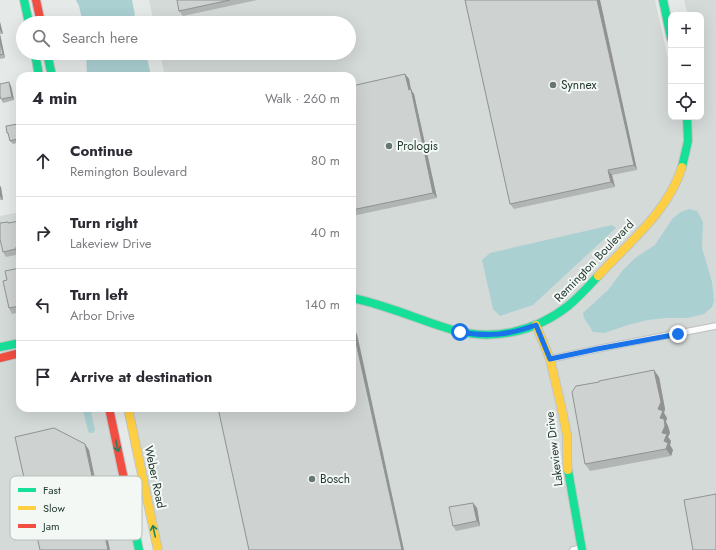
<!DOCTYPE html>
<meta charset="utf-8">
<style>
:root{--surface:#fff;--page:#f7f7f7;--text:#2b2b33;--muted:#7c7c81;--line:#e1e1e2}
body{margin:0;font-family:Jost,sans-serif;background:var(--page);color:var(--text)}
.controls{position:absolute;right:12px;top:12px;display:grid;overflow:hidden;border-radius:8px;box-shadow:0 4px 16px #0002}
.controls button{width:36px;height:36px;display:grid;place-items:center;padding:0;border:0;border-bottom:1px solid var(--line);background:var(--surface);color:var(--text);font:20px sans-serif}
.stop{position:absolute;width:12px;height:12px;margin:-9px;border:3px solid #1a73e8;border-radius:50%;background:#fff}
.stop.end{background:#1a73e8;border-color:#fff;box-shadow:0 1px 4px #0008}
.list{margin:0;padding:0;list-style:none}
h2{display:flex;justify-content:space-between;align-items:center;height:52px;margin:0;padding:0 16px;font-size:17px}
h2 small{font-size:13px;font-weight:400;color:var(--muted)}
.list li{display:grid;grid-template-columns:26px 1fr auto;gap:12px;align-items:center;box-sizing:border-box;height:72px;padding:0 16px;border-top:1px solid var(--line)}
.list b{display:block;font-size:15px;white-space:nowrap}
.list p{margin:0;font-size:13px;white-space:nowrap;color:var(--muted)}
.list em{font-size:13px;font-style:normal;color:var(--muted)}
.icon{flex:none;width:22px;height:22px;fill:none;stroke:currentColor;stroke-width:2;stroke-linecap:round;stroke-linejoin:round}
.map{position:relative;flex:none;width:716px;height:550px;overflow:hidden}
.search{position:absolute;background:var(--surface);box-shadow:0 4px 16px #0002;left:16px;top:16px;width:340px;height:44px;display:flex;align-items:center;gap:10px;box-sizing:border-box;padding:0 14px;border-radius:22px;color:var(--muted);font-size:15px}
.panel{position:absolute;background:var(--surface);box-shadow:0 4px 16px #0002;left:16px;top:72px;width:340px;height:340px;border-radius:12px}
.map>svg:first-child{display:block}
.built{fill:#d3dad7}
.water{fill:#abd0d2}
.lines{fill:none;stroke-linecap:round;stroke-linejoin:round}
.street-casing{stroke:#c2c6c4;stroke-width:8}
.fast-casing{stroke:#c1c6c4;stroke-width:10}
.slow-casing{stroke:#c1c6c4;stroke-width:10}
.jam-casing{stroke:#c1c6c4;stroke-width:10}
.street{stroke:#fbfcfb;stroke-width:5.5}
.fast{stroke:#16e098;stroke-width:8}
.slow{stroke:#ffcf43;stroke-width:8}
.jam{stroke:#f24e42;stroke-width:8}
.wall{fill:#b1b5b3}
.shaded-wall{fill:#909392}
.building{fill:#ced2d0;stroke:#909392}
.oneway{stroke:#1e8560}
.route{stroke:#1a73e8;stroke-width:5}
.poi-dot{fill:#687772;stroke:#f3f8f5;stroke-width:1.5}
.labels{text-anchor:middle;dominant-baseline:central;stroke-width:4;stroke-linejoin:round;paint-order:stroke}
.poi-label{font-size:12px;fill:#253a33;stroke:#f3f8f5;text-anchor:start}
.street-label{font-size:12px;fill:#253a33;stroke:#f3f8f5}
.key{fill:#f3f8f5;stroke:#b5bfbb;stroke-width:1}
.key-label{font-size:11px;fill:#253a33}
</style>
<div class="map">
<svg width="716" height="550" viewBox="0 0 716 550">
<rect width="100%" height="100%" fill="#e5e9e7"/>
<g class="built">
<path d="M149,0H655L671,73V117H701V87H703L701,76V15H688L684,0H716V550H158L132,408H352V76H165L160,53H349V23H154Z"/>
<path d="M20,212V340L0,345V216Z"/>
<path d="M20,357V408H105L135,550H0V362Z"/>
</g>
<g class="water">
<path d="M76,0H132L135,15L124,23H83L79,6Z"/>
<path d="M86,53H146L151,76H87Z"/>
<path d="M689,209L697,211L703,222L702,248L712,282L714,301L712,307L704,314L687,318H666L648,320L628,325L604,333L593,332L584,318L583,313L608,290L623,270L635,258L655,245L673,218L681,212Z"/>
<path d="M612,225L616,228L533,305L500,316L493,309L482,260L490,253Z"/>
<path d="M81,408H90L95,430L93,433H90L88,431L84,414Z"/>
</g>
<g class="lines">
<g class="street-casing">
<g id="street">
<path d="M550,359L597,349L716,326"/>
<path d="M573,550L582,548"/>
</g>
</g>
<g class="fast-casing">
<g id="fast">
<path d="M24,0L29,23"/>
<path d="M663,0L671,38"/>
<path d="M35,53L39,76"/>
<path d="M47,53L52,76"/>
<path d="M682,167L688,141L687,117"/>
<path d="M352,298C387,305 419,320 453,330C493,341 535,332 568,306C579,297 588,287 598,276"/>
<path d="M0,347L20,343"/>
<path d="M568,470L582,550"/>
<path d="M128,498L139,550"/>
</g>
</g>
<g class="slow-casing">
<g id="slow">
<path d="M598,276C629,242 668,212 682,167"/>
<path d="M536,325L550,359L562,410L567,435V461L568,470"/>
<path d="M128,408L158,550"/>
</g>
</g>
<g class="jam-casing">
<g id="jam">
<path d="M36,0L41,23"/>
<path d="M0,358L20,353"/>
<path d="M109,408L128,498"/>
</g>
</g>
<use href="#street" class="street"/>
<use href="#fast" class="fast"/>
<use href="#slow" class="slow"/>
<use href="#jam" class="jam"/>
</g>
<g class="wall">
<path d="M177,0H257L183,16L179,11Z"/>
<path d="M465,0H600L637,170L612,175L615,187L514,209L510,204Z"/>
<path d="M0,22L3,34H0L5,58L0,59Z"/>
<path d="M405,74L409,79L411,90L414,94L437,198L352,216V86Z"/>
<path d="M9,82L11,86L14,100L3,103L1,99Z"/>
<path d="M18,124L20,127V142L13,144L10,141L9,135L7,133Z"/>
<path d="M0,186L1,187L3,200H0Z"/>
<path d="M20,221V254L6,257L3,252L8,222L9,223Z"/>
<path d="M20,268V312L12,314L9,308L7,280Z"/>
<path d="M659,377L665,409L664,413L667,418L666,422L668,426L670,433L668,437L671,441L670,445L673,450L671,456L590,471L585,464Z"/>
<path d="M473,503L477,508L480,526L456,531L453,526Z"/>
</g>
<g class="shaded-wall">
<path d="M597,0H600L637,170L634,165Z"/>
<path d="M0,22L3,34L0,30Z"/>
<path d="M0,34L5,58L3,54L0,41Z"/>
<path d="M405,74L409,79L411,90L414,94L437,198L433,193Z"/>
<path d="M9,82L11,86L14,100L12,97Z"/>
<path d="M18,124L20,127V134Z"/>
<path d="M608,170L612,175L615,187L611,182Z"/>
<path d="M0,186L1,187L3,200L0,196Z"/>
<path d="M353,329L357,334L404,550H402Z"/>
<path d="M654,370L659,377L665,409L664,413L667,418L666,422L668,426L670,433L668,437L671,441L670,445L673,450L671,456L666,449L662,433L658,409Z"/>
<path d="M85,444L89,450L110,550H108Z"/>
<path d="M473,503L477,508L480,526L477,521Z"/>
</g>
<g class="building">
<path d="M177,0H230L179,11Z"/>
<path d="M465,0H597L634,165L608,170L611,182L510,204Z"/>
<path d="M0,41L3,54L0,55Z"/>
<path d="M405,74L409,90L411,89L433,193L352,210V86Z"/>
<path d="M9,82L12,97L1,99L0,96V84Z"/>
<path d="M18,124L20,134V138L10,141L8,133H7L6,126Z"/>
<path d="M20,221V246L16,247V249L3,252L0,239V223L8,222V223Z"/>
<path d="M20,268V306L9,308L3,281L7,280L5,271Z"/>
<path d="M352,329H353L402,550H249L218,408H352Z"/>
<path d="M654,370L661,402L658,409L663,411L660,418L664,419L665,426L662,433L667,434L664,441L668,443L666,449L585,464L572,392L576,386L599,382V381Z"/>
<path d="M54,428L85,444L108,550H40L15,437Z"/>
<path d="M716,494V550H693L684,500Z"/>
<path d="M473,503L477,521L453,526L449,507Z"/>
</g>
<defs><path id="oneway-shaft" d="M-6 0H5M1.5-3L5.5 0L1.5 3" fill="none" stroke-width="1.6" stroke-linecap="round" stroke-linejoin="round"/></defs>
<g class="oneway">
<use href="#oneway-shaft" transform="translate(117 446) rotate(78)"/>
<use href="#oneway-shaft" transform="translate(154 531) rotate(-102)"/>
</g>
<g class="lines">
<path class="route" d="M460,332C489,337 508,335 536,325L550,359L597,349L678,334"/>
</g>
<g class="poi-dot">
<circle cx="553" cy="85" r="4"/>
<circle cx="389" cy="146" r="4"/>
<circle cx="312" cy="479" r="4"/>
</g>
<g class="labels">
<g class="poi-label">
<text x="561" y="85">Synnex</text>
<text x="397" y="146">Prologis</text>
<text x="320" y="479">Bosch</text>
</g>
<g class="street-label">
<text transform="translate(594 261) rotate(-46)">Remington Boulevard</text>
<text transform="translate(554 449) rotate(-97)">Lakeview Drive</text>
<text transform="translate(155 477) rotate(78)">Weber Road</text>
</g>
</g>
<rect x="10" y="476" width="132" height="64" rx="6" class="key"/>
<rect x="18" y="488" width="18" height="4" fill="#16e098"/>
<rect x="18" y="506" width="18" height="4" fill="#ffcf43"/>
<rect x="18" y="524" width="18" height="4" fill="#f24e42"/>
<g class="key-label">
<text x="43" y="494">Fast</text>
<text x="43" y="512">Slow</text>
<text x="43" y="530">Jam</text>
</g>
</svg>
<div class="controls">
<button>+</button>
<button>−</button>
<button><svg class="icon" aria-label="locate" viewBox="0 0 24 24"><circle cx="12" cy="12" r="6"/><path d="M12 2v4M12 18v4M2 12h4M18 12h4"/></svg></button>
</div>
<div class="stop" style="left:460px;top:332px"></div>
<div class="stop end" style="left:678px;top:334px"></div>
<div class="search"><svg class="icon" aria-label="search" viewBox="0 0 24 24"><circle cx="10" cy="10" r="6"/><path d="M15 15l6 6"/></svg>Search here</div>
<section class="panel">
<h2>4 min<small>Walk · 260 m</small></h2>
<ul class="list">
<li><svg class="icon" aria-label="ahead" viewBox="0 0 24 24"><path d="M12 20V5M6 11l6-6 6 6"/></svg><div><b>Continue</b><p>Remington Boulevard</p></div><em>80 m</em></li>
<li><svg class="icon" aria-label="right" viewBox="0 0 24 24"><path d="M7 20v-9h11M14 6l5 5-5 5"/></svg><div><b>Turn right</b><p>Lakeview Drive</p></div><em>40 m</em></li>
<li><svg class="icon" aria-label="left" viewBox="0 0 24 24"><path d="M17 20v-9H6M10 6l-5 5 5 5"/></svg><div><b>Turn left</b><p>Arbor Drive</p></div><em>140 m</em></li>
<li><svg class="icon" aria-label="arrive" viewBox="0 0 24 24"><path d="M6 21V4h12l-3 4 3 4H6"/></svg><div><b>Arrive at destination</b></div></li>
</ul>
</section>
</div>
